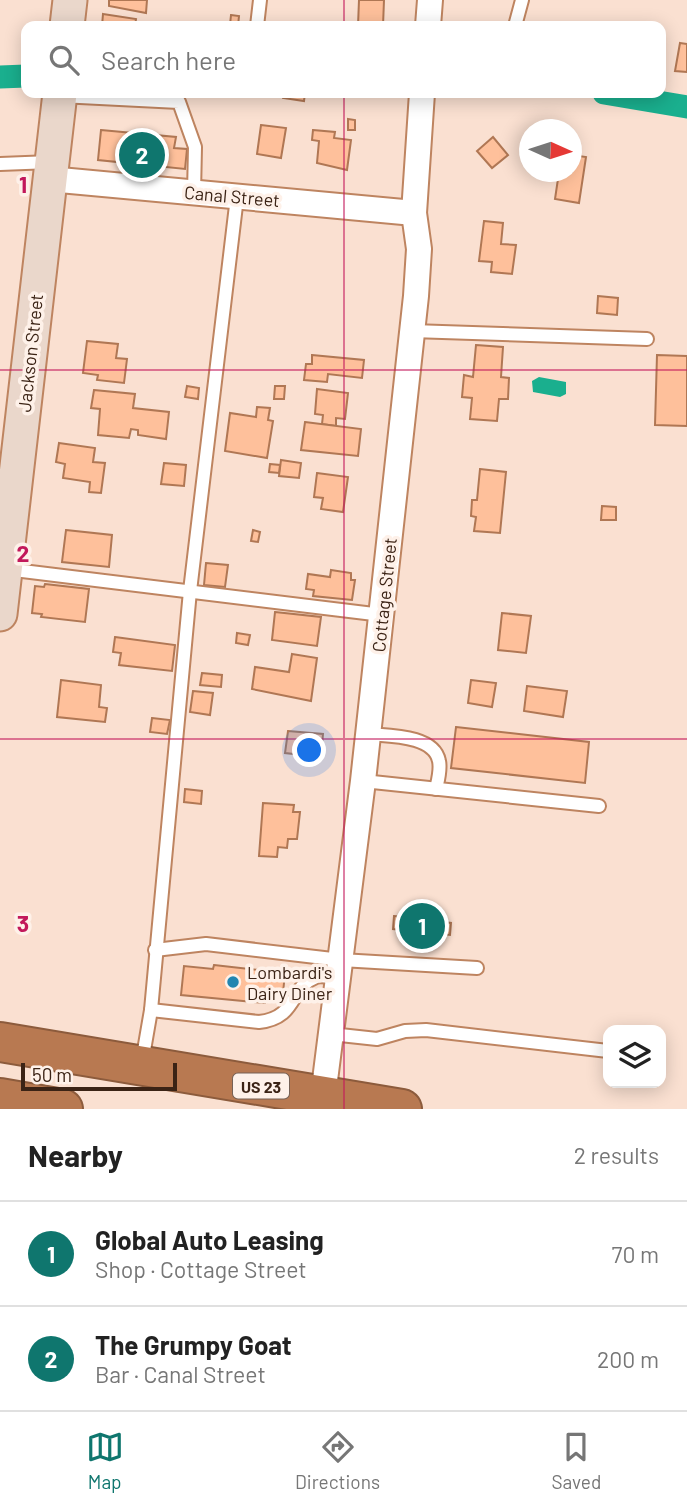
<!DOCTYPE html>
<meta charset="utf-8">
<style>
:root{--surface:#fff;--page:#f2f2f2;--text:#222;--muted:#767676;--line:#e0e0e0;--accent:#0f766e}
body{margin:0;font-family:Barlow,sans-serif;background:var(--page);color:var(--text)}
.controls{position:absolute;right:21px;bottom:21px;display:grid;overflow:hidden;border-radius:14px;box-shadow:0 4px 18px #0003}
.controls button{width:63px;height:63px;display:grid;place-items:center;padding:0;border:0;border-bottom:2px solid var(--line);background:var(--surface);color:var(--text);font:35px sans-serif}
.compass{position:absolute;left:519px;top:119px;width:63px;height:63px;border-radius:50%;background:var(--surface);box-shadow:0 4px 18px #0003;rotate:93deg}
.scale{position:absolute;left:21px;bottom:18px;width:156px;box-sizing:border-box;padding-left:7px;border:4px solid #3b2315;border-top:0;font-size:19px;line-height:24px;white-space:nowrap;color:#3b2315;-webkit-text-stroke:5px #fef1e9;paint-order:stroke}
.you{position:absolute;left:310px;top:751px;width:24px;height:24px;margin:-18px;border:5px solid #fff;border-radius:50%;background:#1a73e8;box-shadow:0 0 0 10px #1a73e833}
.badge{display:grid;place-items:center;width:46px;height:46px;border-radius:50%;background:var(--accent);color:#fff;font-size:23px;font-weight:700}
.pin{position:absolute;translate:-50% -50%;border:4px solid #fff;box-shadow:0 2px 7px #0006}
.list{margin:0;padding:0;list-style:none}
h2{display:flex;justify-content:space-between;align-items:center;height:91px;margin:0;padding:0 28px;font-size:30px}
h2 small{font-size:23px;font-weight:400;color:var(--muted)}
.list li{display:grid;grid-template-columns:46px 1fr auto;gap:21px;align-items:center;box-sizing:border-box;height:105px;padding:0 28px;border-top:2px solid var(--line)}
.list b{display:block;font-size:26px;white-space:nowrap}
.list p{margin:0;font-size:23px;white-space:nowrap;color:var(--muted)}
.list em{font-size:23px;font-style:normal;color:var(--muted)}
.icon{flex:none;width:38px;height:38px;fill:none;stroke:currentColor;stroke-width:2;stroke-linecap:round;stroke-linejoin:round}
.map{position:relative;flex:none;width:687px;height:1109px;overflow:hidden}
.search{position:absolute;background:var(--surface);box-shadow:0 4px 18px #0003;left:21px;right:21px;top:21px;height:77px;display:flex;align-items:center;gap:18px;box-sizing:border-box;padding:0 24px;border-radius:14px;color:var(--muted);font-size:26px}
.sheet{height:301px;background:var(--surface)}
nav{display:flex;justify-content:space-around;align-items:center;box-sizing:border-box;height:98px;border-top:2px solid var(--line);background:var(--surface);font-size:19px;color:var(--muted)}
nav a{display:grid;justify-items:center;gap:4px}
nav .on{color:var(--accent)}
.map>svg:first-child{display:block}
.water{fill:#1aaf8e}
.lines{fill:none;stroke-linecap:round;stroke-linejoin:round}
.canal{stroke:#1aaf8e;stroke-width:23}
.building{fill:#fec09b;stroke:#b07754;stroke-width:2}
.lane-casing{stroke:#be8460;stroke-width:16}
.street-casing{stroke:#be8460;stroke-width:28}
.secondary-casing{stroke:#be8460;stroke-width:37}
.highway-casing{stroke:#8c5b3c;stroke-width:42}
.lane{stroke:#fff;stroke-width:12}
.street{stroke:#fff;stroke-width:24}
.secondary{stroke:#ead7cb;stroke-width:33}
.highway{stroke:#b87951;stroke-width:38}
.grid{fill:none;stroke:#c2185b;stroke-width:2;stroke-opacity:0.55}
.poi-dot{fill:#2385b0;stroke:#fef1e9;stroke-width:2.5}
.labels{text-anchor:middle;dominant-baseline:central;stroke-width:7;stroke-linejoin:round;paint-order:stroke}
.shield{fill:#fef1e9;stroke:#766155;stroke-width:2}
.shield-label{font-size:16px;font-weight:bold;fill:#3b2315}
.street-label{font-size:18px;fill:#3b2315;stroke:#fef1e9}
.poi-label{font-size:18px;fill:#3b2315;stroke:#fef1e9;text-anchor:start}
.grid-label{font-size:23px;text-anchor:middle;font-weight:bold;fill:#c2185b;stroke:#fef1e9;stroke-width:7;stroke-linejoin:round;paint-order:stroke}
</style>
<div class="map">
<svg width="687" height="1109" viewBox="0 0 687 1109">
<rect width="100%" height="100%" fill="#fae0d1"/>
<path class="water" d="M539,377L566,382V394L560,397L533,392L532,381Z"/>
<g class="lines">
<g class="canal">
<path d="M0,77L26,76"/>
<path d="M604,93L687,107"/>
</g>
</g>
<g class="building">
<path d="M109,0H147L146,13L109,6Z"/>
<path d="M359,0H384L383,26H358Z"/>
<path d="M103,14L136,19L135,26H102Z"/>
<path d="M231,15L239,16L238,26L230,25Z"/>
<path d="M680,43L687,44V72L675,71Z"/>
<path d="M283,93H305L304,101L283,98Z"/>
<path d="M348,119L355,120V130H348Z"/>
<path d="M261,125L286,128L281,158L257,154Z"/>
<path d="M101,130L176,137L174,148L187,149L185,169L98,160Z"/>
<path d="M313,130L335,132L334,138L351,140L347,170L317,163L319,141L312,140Z"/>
<path d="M493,137L508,155L492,168L477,151Z"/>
<path d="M572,155L586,157L579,203L555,199L559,172H572Z"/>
<path d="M484,221L503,223L501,244L516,245L512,274L491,272L492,262L479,261Z"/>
<path d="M598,296L618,298L617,315L597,313Z"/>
<path d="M87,341L118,344L116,358L127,359L124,383L97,380L98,375L83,373Z"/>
<path d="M476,345L503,347L501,377L509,378L508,399H499L497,421L470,419L472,398L462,397L464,375L473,377Z"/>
<path d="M312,355L364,360L362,378L328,374L327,382L304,380L306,364H312Z"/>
<path d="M657,355L687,356V426L655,425Z"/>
<path d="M187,386L199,388L198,399L185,397Z"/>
<path d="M275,386H285L284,399H274Z"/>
<path d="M317,389L348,393L345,419L336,418V426L322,424L323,415L315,414Z"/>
<path d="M94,390L135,394L133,408L169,412L166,439L138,435V430L131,429L129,438L98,435L100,409L91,408Z"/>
<path d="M257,407L270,408L268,420L273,421L267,458L225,451L230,413L256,417Z"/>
<path d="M305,422L361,429L358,456L301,450Z"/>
<path d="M59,443L95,448L93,462L105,463L101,493L89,492L90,482L63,478L65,464L56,462Z"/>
<path d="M281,460L301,463L299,478L279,476Z"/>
<path d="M164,463L186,465L184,486L161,484Z"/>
<path d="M270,464L280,465L279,473L269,472Z"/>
<path d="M480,469L506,472L500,533L474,531L476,517L471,516L472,500H477Z"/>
<path d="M317,473L348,477L343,512L321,509L323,498L314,497Z"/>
<path d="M602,506L616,507V520H601Z"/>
<path d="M66,530L112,535L109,567L62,562Z"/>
<path d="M253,530L260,532L258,542L251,541Z"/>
<path d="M206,563L228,565L225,587L204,585Z"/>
<path d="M331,570L351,573V580H355L352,600L313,596L314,590L306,589L308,574L330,577Z"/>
<path d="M45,584L89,589L85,622L41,617L42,614L32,613L35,586L44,587Z"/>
<path d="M275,612L321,617L317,646L272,640Z"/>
<path d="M502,613L531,616L526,653L498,650Z"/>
<path d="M237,633L250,635L248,645L236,643Z"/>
<path d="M115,637L175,645L172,671L119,665L121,653L113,652Z"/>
<path d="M292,654L317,658L311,701L252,689L255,667L289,672Z"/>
<path d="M202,673L222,675L221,687L200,685Z"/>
<path d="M61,680L101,685L99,707L107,708L105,722L57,717Z"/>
<path d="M471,680L496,683L492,707L468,703Z"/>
<path d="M527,686L567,691L563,717L524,711Z"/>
<path d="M193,691L213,693L210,715L190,712Z"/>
<path d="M152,718L170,720L167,734L150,732Z"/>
<path d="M456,727L589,742L585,783L451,768Z"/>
<path d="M288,731L323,734L321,757L285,753Z"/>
<path d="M185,789L202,791L201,804L184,802Z"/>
<path d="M263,803L294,805L293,812H300L297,839H288L287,848L278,847L277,857L259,856Z"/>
<path d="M394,916L451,923L450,935L393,929Z"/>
<path d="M214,965L285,973L283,993L267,991L265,1003L181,995L184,966L213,969Z"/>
</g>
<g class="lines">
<g class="lane-casing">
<g id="lane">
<path d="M257,26L260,0"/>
<path d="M515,26L522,0"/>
<path d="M60,96L179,102L195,147L194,193"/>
<path d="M0,164L51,162"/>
<path d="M412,331L647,339"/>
<path d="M6,569L382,615"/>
<path d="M369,734C389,736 434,735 439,761C441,770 438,780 436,789"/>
<path d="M363,781L599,806"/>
<path d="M155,950L206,944L341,960L477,968"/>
<path d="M151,1010L259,1022C298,1018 289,987 316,977C322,975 332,978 339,978"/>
<path d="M331,1034L377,1039L405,1031L426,1030L608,1051"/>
<path d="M142,1062L151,1010L190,591L237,197"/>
</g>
</g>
<g class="street-casing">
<g id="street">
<path d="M428,26L430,0"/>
<path d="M49,179L414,213"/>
<path d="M323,1096L363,781L416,296L419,249L414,213L422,93"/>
</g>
</g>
<g class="secondary-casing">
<g id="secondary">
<path d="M67,26L70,0"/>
<path d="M0,614L60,93"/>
</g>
</g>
<g class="highway-casing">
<g id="highway">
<path d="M0,1042L402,1109"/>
<path d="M0,1098L63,1109"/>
</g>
</g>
<use href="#lane" class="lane"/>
<use href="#street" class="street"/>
<use href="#secondary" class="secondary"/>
<use href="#highway" class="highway"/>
</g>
<path class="grid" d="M344,0V26M344,93V1109M0,370H687M0,739H687"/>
<circle class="poi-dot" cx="233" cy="982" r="7"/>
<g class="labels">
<rect class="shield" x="233" y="1073.5" width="56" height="25" rx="5"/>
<g class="shield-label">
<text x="261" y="1086">US 23</text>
</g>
<g class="street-label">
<text transform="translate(232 196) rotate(5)">Canal Street</text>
<text transform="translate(30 353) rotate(-84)">Jackson Street</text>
<text transform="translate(384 595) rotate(-84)">Cottage Street</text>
</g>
<g class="poi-label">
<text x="247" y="972">Lombardi's<tspan x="247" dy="21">Dairy Diner</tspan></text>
</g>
</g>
<g class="grid-label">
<text x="23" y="193">1</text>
<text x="23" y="562">2</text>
<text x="23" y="932">3</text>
</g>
</svg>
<div class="controls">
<button><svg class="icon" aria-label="layers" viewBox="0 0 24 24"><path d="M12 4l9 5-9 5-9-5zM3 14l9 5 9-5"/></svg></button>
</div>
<svg class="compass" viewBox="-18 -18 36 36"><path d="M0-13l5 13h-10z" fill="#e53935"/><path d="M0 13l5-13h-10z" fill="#767676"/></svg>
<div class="scale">50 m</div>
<div class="you"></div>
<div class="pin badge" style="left:422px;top:926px">1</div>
<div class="pin badge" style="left:142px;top:155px">2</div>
<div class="search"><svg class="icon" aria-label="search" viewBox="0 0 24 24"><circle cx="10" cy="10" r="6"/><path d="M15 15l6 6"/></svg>Search here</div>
</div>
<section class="sheet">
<h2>Nearby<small>2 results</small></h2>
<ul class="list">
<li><span class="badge">1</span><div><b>Global Auto Leasing</b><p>Shop · Cottage Street</p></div><em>70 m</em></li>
<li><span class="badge">2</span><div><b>The Grumpy Goat</b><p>Bar · Canal Street</p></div><em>200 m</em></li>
</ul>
</section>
<nav>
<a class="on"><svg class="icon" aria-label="map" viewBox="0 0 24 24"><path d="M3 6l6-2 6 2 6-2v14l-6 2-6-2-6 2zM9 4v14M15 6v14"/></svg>Map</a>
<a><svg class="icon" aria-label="directions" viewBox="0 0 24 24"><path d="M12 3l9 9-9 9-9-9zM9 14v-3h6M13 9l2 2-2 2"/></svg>Directions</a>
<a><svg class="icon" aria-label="saved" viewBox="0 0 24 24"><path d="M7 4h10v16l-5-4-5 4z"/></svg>Saved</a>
</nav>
